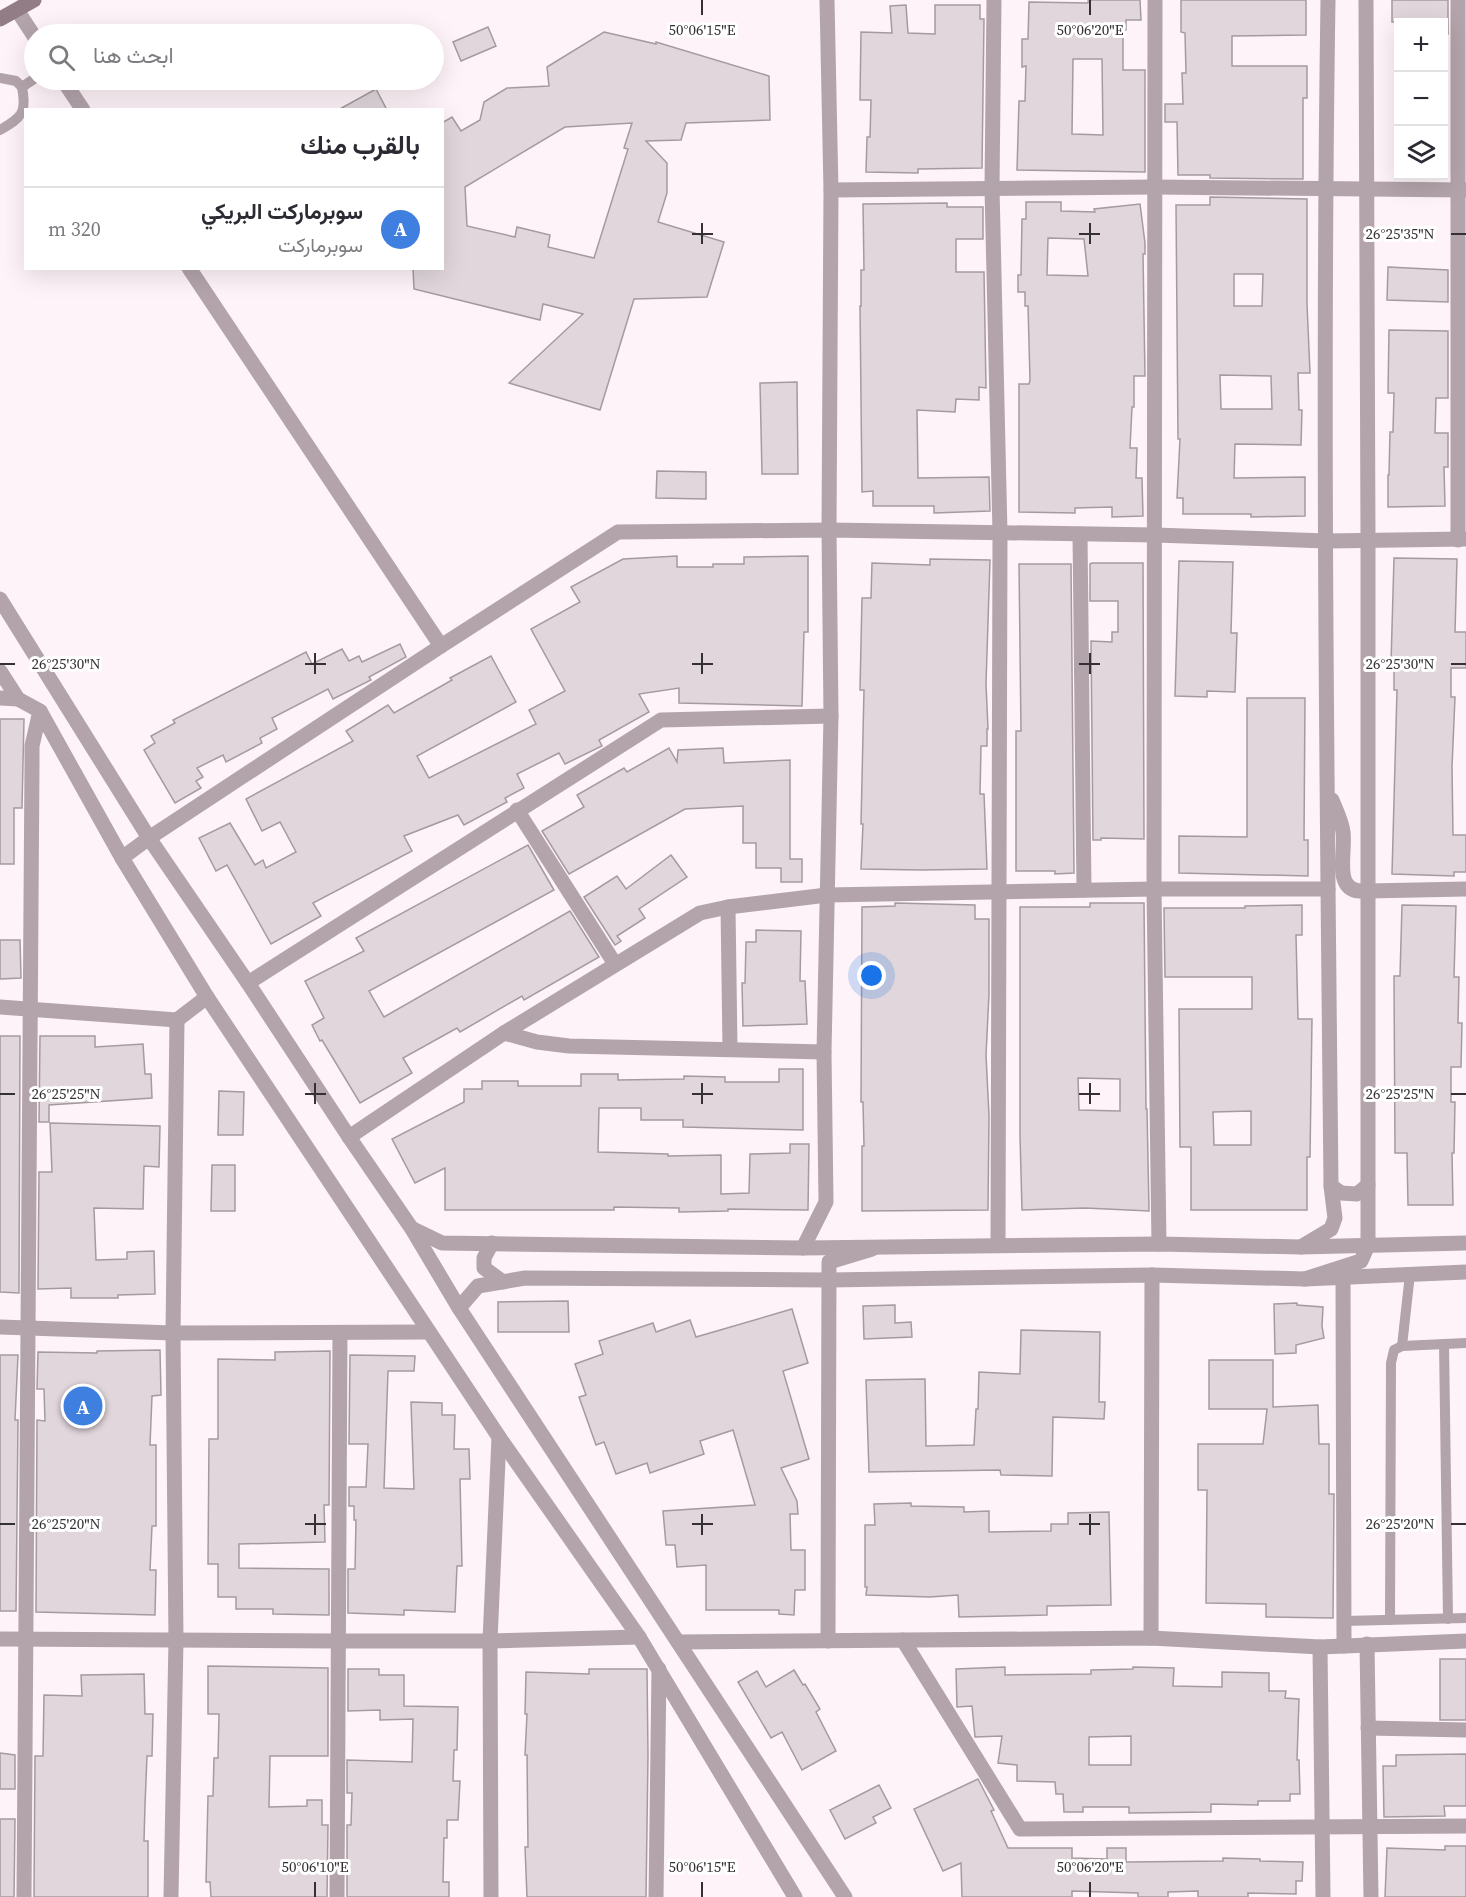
<!DOCTYPE html>
<html lang="ar">
<meta charset="utf-8">
<style>
:root{--surface:#fff;--page:#f7f7f7;--text:#2b2b33;--muted:#7c7c81;--line:#e1e1e2;--accent:#256e77}
body{margin:0;font-family:"Source Serif 4",Vazirmatn,serif;background:var(--page);color:var(--text);direction:rtl}
.controls{position:absolute;right:18px;top:18px;display:grid;overflow:hidden;border-radius:0px;box-shadow:0 6px 24px #0002}
.controls button{width:54px;height:54px;display:grid;place-items:center;padding:0;border:0;border-bottom:2px solid var(--line);background:var(--surface);color:var(--text);font:30px sans-serif}
.you{position:absolute;left:872px;top:976px;width:21px;height:21px;margin:-15px;border:4px solid #fff;border-radius:50%;background:#1a73e8;box-shadow:0 0 0 9px #1a73e833}
.badge{display:grid;place-items:center;width:39px;height:39px;border-radius:50%;background:var(--accent);color:#fff;font-size:20px;font-weight:700}
.pin{position:absolute;translate:-50% -50%;border:3px solid #fff;box-shadow:0 2px 6px #0006}
.list{margin:0;padding:0;list-style:none}
h2{display:flex;justify-content:space-between;align-items:center;height:78px;margin:0;padding:0 24px;font-size:26px}
h2 small{font-size:20px;font-weight:400;color:var(--muted)}
.list li{display:grid;grid-template-columns:39px 1fr auto;gap:18px;align-items:center;box-sizing:border-box;height:84px;padding:0 24px;border-top:2px solid var(--line)}
.list b{display:block;font-size:22px;white-space:nowrap}
.list p{margin:0;font-size:20px;white-space:nowrap;color:var(--muted)}
.list em{font-size:20px;font-style:normal;color:var(--muted)}
.icon{flex:none;width:33px;height:33px;fill:none;stroke:currentColor;stroke-width:2;stroke-linecap:round;stroke-linejoin:round}
.map{position:relative;flex:none;width:1466px;height:1897px;overflow:hidden;direction:ltr}
.search{position:absolute;background:var(--surface);box-shadow:0 6px 24px #0002;left:24px;top:24px;width:420px;height:66px;display:flex;align-items:center;gap:15px;box-sizing:border-box;padding:0 21px;border-radius:33px;color:var(--muted);font-size:22px}
.panel{position:absolute;background:var(--surface);box-shadow:0 6px 24px #0002;left:24px;top:108px;width:420px;height:162px;border-radius:0px;direction:rtl}
.map>svg:first-child{display:block}
.building{fill:#e0d6db;stroke:#a59b9f;stroke-width:1.5;fill-rule:evenodd}
.lines{fill:none;stroke-linecap:round;stroke-linejoin:round}
.service{stroke:#b3a4ab;stroke-width:10}
.minor{stroke:#b3a4ab;stroke-width:15}
.tertiary{stroke:#b3a4ab;stroke-width:15}
.secondary{stroke:#927d87;stroke-width:15}
.ticks{fill:none;stroke:#353133;stroke-width:2}
.ticks-label{font-size:15px;text-anchor:middle;fill:#353133;stroke:#fff;stroke-width:6;stroke-linejoin:round;paint-order:stroke}
</style>
<div class="map">
<svg width="1466" height="1897" viewBox="0 0 1466 1897">
<rect width="100%" height="100%" fill="#fef3f8"/>
<g class="building">
<path d="M1092,0H1140L1141,20H1126V30H1123V70H1145V172L1017,170L1019,101H1025L1026,66L1022,67V39H1028L1029,2L1088,3V1ZM1073,59H1102L1103,135L1072,134Z"/>
<path d="M1181,0H1306V35L1232,36V66H1307V98H1303V179L1210,178V175H1178L1177,122H1165V104H1183L1182,73H1186L1185,33L1181,32Z"/>
<path d="M1392,0H1448V34H1443V22H1392Z"/>
<path d="M906,5L908,33L935,34V5H980V19H984L982,168L918,169V173L866,172L867,137H870L871,100H860L861,32L892,33L890,6Z"/>
<path d="M488,27L496,46L461,61L453,42Z"/>
<path d="M604,32L656,44V42L769,76L770,120L686,123L681,140L646,141L667,163V193L658,222L724,242L707,297L634,299L600,410L509,383L583,314L543,304L540,320L414,289L413,268H442V123L452,117L461,131L480,120L484,102L507,88L549,86L547,67ZM632,123L624,148L628,149L594,258L548,247L550,235L517,227L515,237L467,226L465,187L565,127Z"/>
<path d="M376,89L387,110H338Z"/>
<path d="M1210,197L1307,199V304L1310,373H1298L1299,410H1302L1301,445L1235,444L1234,478L1305,477V516L1251,517V514H1183V498H1177L1180,439H1178L1176,205H1210ZM1234,274H1263L1262,306H1234ZM1220,375L1271,376L1272,409H1221Z"/>
<path d="M1026,202H1061V211L1095,212L1094,209L1140,204L1145,243V254H1143L1145,376H1134V407H1132L1130,448H1137L1136,478H1142L1143,516L1112,517V507L1075,508V513L1019,512V384H1029L1030,380L1028,306H1025V292H1018V275H1021L1022,219H1026ZM1048,238L1084,239L1088,276L1047,275Z"/>
<path d="M947,203V207H983V239H956V272H984L986,388L979,387V400L956,399L955,412L917,410L918,478L989,477L990,511L934,513V506H873V491L862,492L860,306H861V270H864L863,204Z"/>
<path d="M1388,267L1448,270V302L1387,300Z"/>
<path d="M1389,330L1448,331V398H1436L1435,433H1448V467H1444L1445,506L1388,507V475H1389L1390,432H1393L1394,393H1388Z"/>
<path d="M797,382L798,474H762L760,383Z"/>
<path d="M657,471L706,472V499L656,498Z"/>
<path d="M677,556V567H713V564H744V557L808,556V632H804L802,706L679,703V688L639,694L649,712L599,740L602,746L565,764L559,753L517,774L524,788L505,798L507,802L464,825L458,815L404,836L412,851L313,903L321,916L271,944L227,865L216,871L199,838L230,823L255,865L263,860L266,868L296,852L280,822L262,831L246,799L353,741L346,731L388,705L394,713L452,680L450,678L491,656L516,702L417,756L429,778L536,724L529,710L565,691L531,629L580,602L571,587L623,559Z"/>
<path d="M1394,558L1457,559L1455,632H1466V668H1451V697H1455L1452,767L1453,835H1466V872H1454V876L1392,874L1397,690H1394V663H1391Z"/>
<path d="M930,559L990,560L986,684L988,729H987V746H981L980,794H984L987,869L922,870L861,869L863,824H861L864,690H860L862,598H871L872,563L930,565Z"/>
<path d="M1179,561L1233,562L1231,633H1237L1235,692L1207,691V697L1175,696Z"/>
<path d="M1092,563H1143L1144,839L1101,838V840H1093L1091,641L1112,642V632H1118V601H1090V564Z"/>
<path d="M1019,564H1071L1074,873L1055,874V871H1016V731H1021Z"/>
<path d="M400,644L406,657L369,677L371,680L333,699L328,689L272,718L277,729L260,738L262,743L226,762L223,755L197,768L203,777L196,781L201,788L175,803L144,750L155,743L151,736L175,723L173,720L306,652L312,664L342,649L349,661L359,656L362,662Z"/>
<path d="M1247,698H1305L1304,840H1308V876L1179,873V836L1247,837Z"/>
<path d="M0,719H24L22,808H14V864H0Z"/>
<path d="M669,748L677,762L678,750L723,748L724,763L790,760V859H802V882H781V868H756V843H743V806L685,809L569,874L542,831L584,807L577,795L624,768L627,772Z"/>
<path d="M528,845L554,890L369,991L384,1017L570,911L599,957L524,1000L522,996L460,1032L457,1028L403,1058L412,1073L360,1103L322,1040L320,1041L312,1025L324,1018L305,981L364,951L356,938Z"/>
<path d="M671,855L687,877L639,909L645,918L617,936L621,941L615,945L584,897L617,876L626,889Z"/>
<path d="M895,903L975,905V919H989V994L986,1055L989,1116L988,1210L862,1211V1146H864L863,1102H861L862,907L895,906Z"/>
<path d="M1090,903H1144L1146,1109H1147L1149,1211L1085,1208L1022,1210L1020,1136V907H1090ZM1078,1078L1120,1079V1111L1079,1110Z"/>
<path d="M1302,905V935H1296L1298,1019H1312L1310,1157H1307V1210H1191V1147H1180L1179,1009H1252V977H1165L1164,908H1245V906ZM1251,1111V1145H1214L1213,1112Z"/>
<path d="M1402,905L1456,906L1454,977H1459L1458,1023H1462L1461,1067H1451V1102H1455L1454,1153H1452L1453,1205H1408L1407,1153H1395L1394,976H1400Z"/>
<path d="M756,930L801,931L800,981H805L807,1024L743,1026L742,983H745L746,942H756Z"/>
<path d="M0,940H20L21,978L0,979Z"/>
<path d="M0,1036H20L19,1293L0,1292Z"/>
<path d="M40,1036H95V1047L143,1044L145,1074H151L152,1098L49,1105V1122H39Z"/>
<path d="M779,1069H803V1130L683,1127V1120H641V1108H599L598,1152L668,1154V1156L721,1155V1194L749,1193L750,1154L790,1153V1144H809L808,1210L728,1209V1211L679,1212V1208L614,1207V1210H445V1168L415,1183L392,1139L464,1102V1089H482V1081H518V1086H581V1074H618V1080L684,1079V1076L725,1077V1082H779Z"/>
<path d="M219,1091L244,1092L243,1135H218Z"/>
<path d="M50,1123L160,1126L159,1167L144,1166L143,1209L94,1208L96,1260L127,1259V1252L154,1251L155,1294L118,1295V1298H71V1288L38,1289L39,1172H52Z"/>
<path d="M212,1165H235V1211H211Z"/>
<path d="M568,1301L569,1332H498V1302Z"/>
<path d="M1297,1303V1305L1323,1307L1322,1326L1324,1338L1296,1345V1353L1275,1354L1274,1304Z"/>
<path d="M895,1305V1323L911,1322L912,1337L864,1339L863,1306Z"/>
<path d="M792,1309L808,1363L783,1371L809,1459L781,1468L797,1501L798,1514H790L791,1550H805V1590H795L794,1615L779,1614V1610H706V1565L677,1567L675,1545H666L663,1511L755,1505L733,1430L700,1441L704,1454L650,1473L647,1463L616,1474L604,1442L596,1445L579,1397L586,1395L575,1364L603,1354L599,1341L653,1323L656,1332L690,1320L696,1337Z"/>
<path d="M1021,1330L1100,1332L1099,1402H1105L1104,1419L1053,1417L1052,1476L1001,1475L1000,1470L869,1472L866,1380L925,1379L926,1446L974,1445L976,1409H978L979,1372L1020,1374Z"/>
<path d="M160,1350L161,1395L152,1396L150,1445H156V1526H152L150,1570H156L155,1615L36,1612L37,1420L45,1421L44,1389H37L38,1352L97,1353V1351Z"/>
<path d="M330,1351L329,1505H324L325,1542L239,1544V1568L329,1569V1615L273,1614V1609H236V1597H218V1564H208L209,1439H218V1359L275,1360V1352Z"/>
<path d="M0,1355H18L15,1420H18L16,1611H0Z"/>
<path d="M350,1355L415,1356L414,1371H388L384,1488L414,1489L411,1402L442,1403V1415H455L454,1449H469L470,1479H460L462,1566H457L455,1612L404,1610V1615L348,1613V1569H355L356,1520H354V1506H349V1487H366L368,1444H349Z"/>
<path d="M1209,1360H1273V1407L1318,1405L1319,1444H1329V1494H1334L1333,1618L1266,1617V1604L1206,1603L1207,1490H1198V1444H1263L1267,1409H1209Z"/>
<path d="M911,1503V1506L964,1507V1512L989,1511V1532L1051,1531V1524H1068V1513L1109,1512L1111,1605L1047,1606V1615L959,1617L958,1595L930,1597L866,1595L867,1587H865V1525H875L874,1504Z"/>
<rect x="1440" y="1659" width="26" height="61"/>
<path d="M208,1666L328,1668V1756H270L269,1807L307,1806V1800H322V1825H328L327,1897H211L210,1882H206L208,1796H213L214,1758H218L219,1714H208Z"/>
<path d="M1005,1667V1675L1091,1674V1670L1133,1669V1667L1174,1668L1173,1686L1222,1687V1672L1269,1673V1691H1286L1285,1698L1299,1699L1297,1760H1299L1300,1794H1290V1801H1258V1805L1211,1804V1812L1129,1813V1807H1083V1812H1064L1063,1794H1056L1055,1782L1017,1781V1765L998,1763L1002,1736L975,1737L972,1706L957,1707L956,1669ZM1131,1736V1765H1089V1737Z"/>
<path d="M348,1669H379V1675H404V1706L458,1707L457,1750H454L453,1781H460L458,1820H447V1838H444L443,1882H449V1897H347V1825H351L352,1793H347V1760L412,1762L413,1719L380,1720V1710L348,1711Z"/>
<path d="M589,1669H647L648,1755L646,1897H527L525,1847H528L527,1755H525L527,1714H525L526,1672L589,1674Z"/>
<path d="M794,1670L803,1685L805,1684L820,1709L816,1712L836,1751L802,1770L782,1732L771,1738L738,1682L757,1671L766,1687Z"/>
<path d="M144,1674L145,1714H153L152,1756H147L145,1805L144,1841H148V1897H34L35,1756H43L44,1695L82,1696L81,1675Z"/>
<path d="M0,1753L15,1755V1789H0Z"/>
<path d="M1466,1754V1806H1444L1445,1816L1384,1817L1383,1766H1396V1755Z"/>
<path d="M978,1779L994,1810L991,1811L1008,1848H1072V1858L1107,1859V1848H1126V1862L1223,1861V1858L1260,1859V1861L1303,1862L1302,1881H1296V1894L1248,1893V1897H1198V1891L1168,1892V1897H1138V1893L1072,1891V1897H962L961,1863L943,1871L914,1809Z"/>
<path d="M879,1785L891,1808L873,1817L876,1823L845,1839L830,1810Z"/>
<path d="M0,1819H15L14,1897H0Z"/>
<path d="M1445,1846H1466V1897H1385L1387,1848L1445,1850Z"/>
</g>
<g class="lines">
<g class="service">
<path d="M0,78L16,81L22,87L34,79"/>
<path d="M0,130C22,117 27,113 22,87"/>
<path d="M1444,1344L1448,1619"/>
<path d="M1402,1346L1410,1274"/>
<path d="M1390,1620L1391,1363L1394,1350L1402,1346L1466,1343"/>
<path d="M1344,1621L1466,1618"/>
</g>
<g class="minor">
<path d="M994,0L992,188L1000,533L998,1245"/>
<path d="M1155,0L1154,889L1159,1244"/>
<path d="M1458,0V540"/>
<path d="M17,10L34,36"/>
<path d="M63,80L83,110"/>
<path d="M831,190L1155,187L1466,190"/>
<path d="M189,268L441,646"/>
<path d="M1080,534L1084,890"/>
<path d="M0,698L18,699"/>
<path d="M517,810L615,964"/>
<path d="M122,858L149,838L441,646L618,532L829,530L1155,535L1326,541L1466,539"/>
<path d="M1368,891L1466,889"/>
<path d="M728,907L730,1049"/>
<path d="M248,983L661,720L831,716"/>
<path d="M0,1007L177,1020L207,997"/>
<path d="M504,1033L537,1042L569,1046L824,1052"/>
<path d="M349,1137L504,1033L700,913L728,907L827,895L1154,889H1328"/>
<path d="M803,1248L826,1202L824,1052L831,716L829,530L831,190L827,0"/>
<path d="M1343,1276L1344,1646"/>
<path d="M0,1327L173,1333L428,1332"/>
<path d="M1151,1638L1152,1275"/>
<path d="M0,1639L338,1641H490L639,1637"/>
<path d="M903,1640L1020,1829L1466,1826"/>
<path d="M828,1641L829,1262L872,1249"/>
<path d="M678,1642L1151,1638L1320,1647L1466,1641"/>
<path d="M1367,1644L1371,1897"/>
<path d="M1320,1647L1323,1897"/>
<path d="M1368,1728L1466,1730"/>
<path d="M24,1897L32,763V746L40,711"/>
<path d="M171,1897L176,1640L173,1333L177,1020"/>
<path d="M337,1897L340,1333"/>
<path d="M491,1897L490,1641L499,1437"/>
<path d="M656,1897L659,1669"/>
</g>
<g class="tertiary">
<path d="M0,599L149,838L248,983L349,1137L412,1229L459,1308L845,1897"/>
<path d="M0,671L18,699L40,711L122,858L207,997L499,1437L639,1637L795,1897"/>
<path d="M1332,800C1336,810 1342,822 1343,832C1346,856 1331,895 1368,891"/>
<path d="M1331,1186L1341,1193L1357,1194L1368,1185"/>
<path d="M413,1229L442,1243L803,1248L1159,1244L1301,1247L1466,1243"/>
<path d="M492,1243L484,1258V1268L503,1282"/>
<path d="M1301,1247L1331,1229L1335,1218L1331,1186C1327,791 1322,395 1328,0"/>
<path d="M1305,1279L1361,1261L1368,1245V541L1366,0"/>
<path d="M459,1308L478,1286L525,1278L829,1280L1152,1275L1305,1279L1466,1272"/>
</g>
<path class="secondary" d="M0,19L34,0"/>
</g>
<path class="ticks" d="M702,0V15M1090,0V15M702,223V244M1090,223V244M692,234H713M1079,234H1100M1451,234H1466M315,653V674M702,653V674M1090,653V674M0,664H15M305,664H326M692,664H713M1079,664H1100M1451,664H1466M315,1083V1104M702,1083V1104M1090,1083V1104M0,1094H15M305,1094H326M692,1094H713M1079,1094H1100M1451,1094H1466M315,1514V1535M702,1514V1535M1090,1514V1535M0,1524H15M305,1524H326M692,1524H713M1079,1524H1100M1451,1524H1466M315,1882V1897M702,1882V1897M1090,1882V1897"/>
<g class="ticks-label">
<text x="702" y="35">50°06'15"E</text>
<text x="1090" y="35">50°06'20"E</text>
<text x="1400" y="239">26°25'35"N</text>
<text x="66" y="669">26°25'30"N</text>
<text x="1400" y="669">26°25'30"N</text>
<text x="66" y="1099">26°25'25"N</text>
<text x="1400" y="1099">26°25'25"N</text>
<text x="66" y="1529">26°25'20"N</text>
<text x="1400" y="1529">26°25'20"N</text>
<text x="315" y="1872">50°06'10"E</text>
<text x="702" y="1872">50°06'15"E</text>
<text x="1090" y="1872">50°06'20"E</text>
</g>
</svg>
<div class="controls">
<button>+</button>
<button>−</button>
<button><svg class="icon" aria-label="layers" viewBox="0 0 24 24"><path d="M12 4l9 5-9 5-9-5zM3 14l9 5 9-5"/></svg></button>
</div>
<div class="you"></div>
<div class="pin badge" style="left:83px;top:1406px;background:#3f7fe0">A</div>
<div class="search"><svg class="icon" aria-label="search" viewBox="0 0 24 24"><circle cx="10" cy="10" r="6"/><path d="M15 15l6 6"/></svg>ابحث هنا</div>
<section class="panel">
<h2>بالقرب منك<small></small></h2>
<ul class="list">
<li><span class="badge" style="background:#3f7fe0">A</span><div><b>سوبرماركت البريكي</b><p>سوبرماركت</p></div><em>320 m</em></li>
</ul>
</section>
</div>
